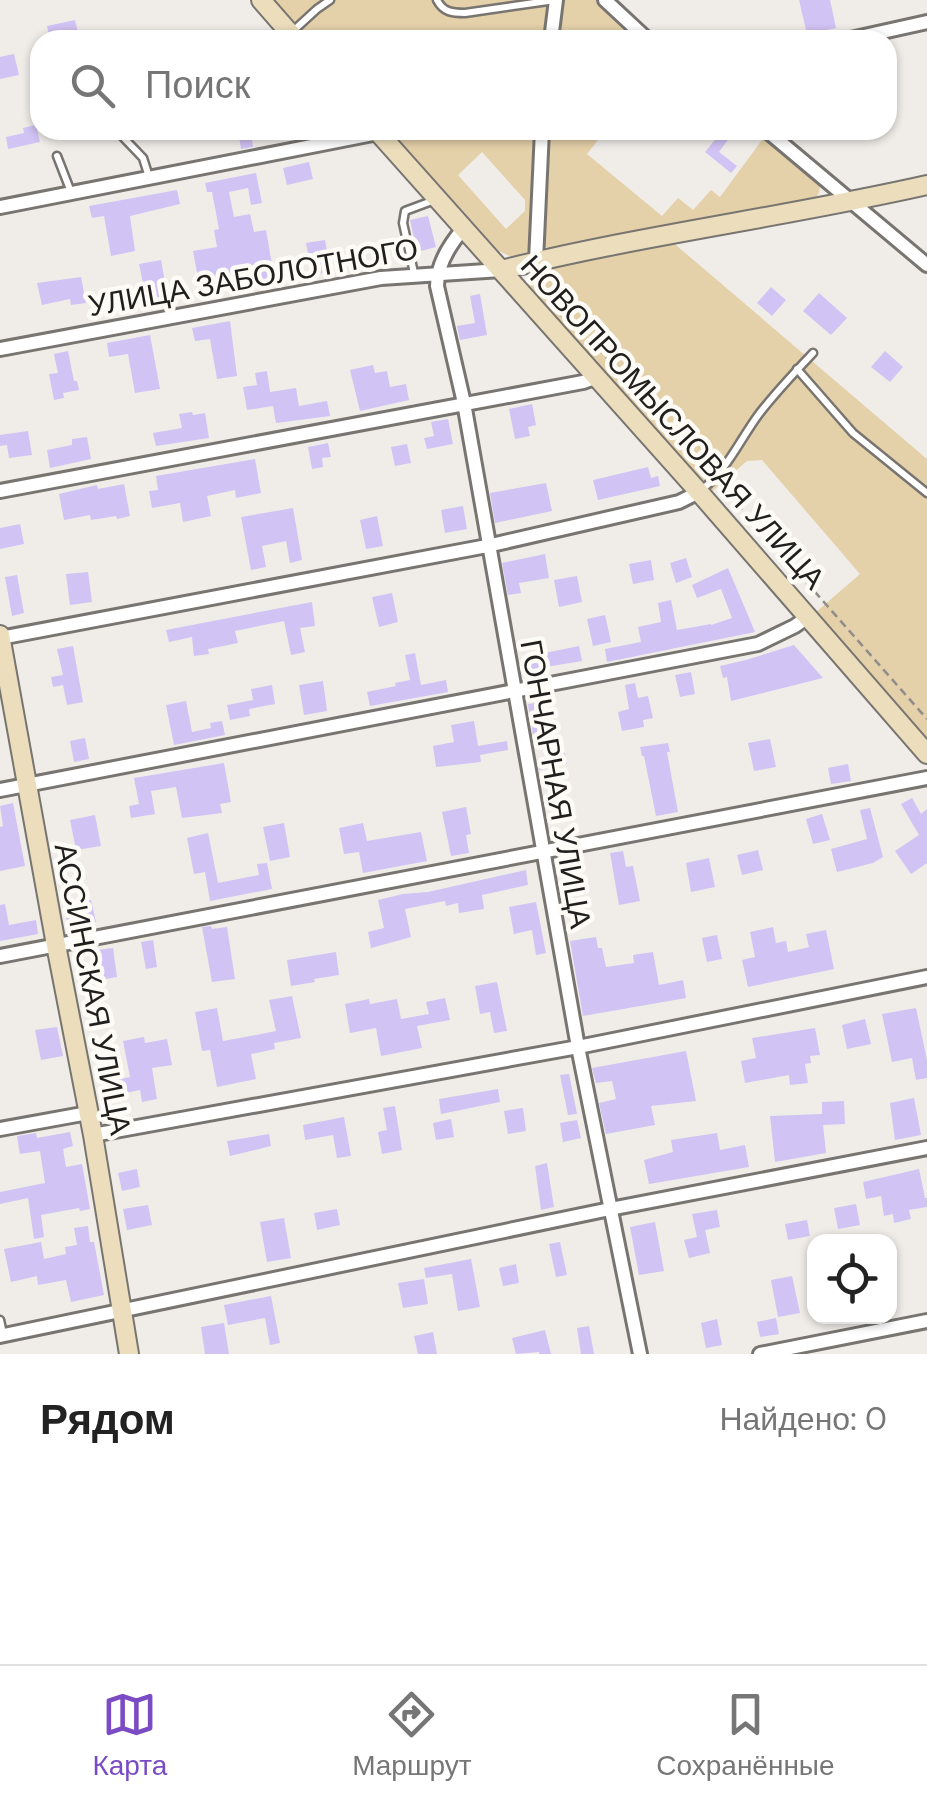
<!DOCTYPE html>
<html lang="ru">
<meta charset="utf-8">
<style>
:root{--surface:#fff;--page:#f6f6f6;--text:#222;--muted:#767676;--line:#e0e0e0;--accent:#7a4bc3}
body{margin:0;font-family:"DM Sans",sans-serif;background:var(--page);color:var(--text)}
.controls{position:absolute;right:30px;bottom:30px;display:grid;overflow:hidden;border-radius:20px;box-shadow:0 2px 8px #0004}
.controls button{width:90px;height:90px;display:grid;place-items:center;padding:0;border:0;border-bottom:2px solid var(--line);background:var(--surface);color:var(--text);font:50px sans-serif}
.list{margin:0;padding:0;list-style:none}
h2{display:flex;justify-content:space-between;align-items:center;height:130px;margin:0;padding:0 40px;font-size:42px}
h2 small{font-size:32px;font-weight:400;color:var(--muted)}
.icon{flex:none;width:55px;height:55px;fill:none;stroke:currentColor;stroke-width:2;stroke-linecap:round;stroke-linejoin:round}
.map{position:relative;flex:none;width:927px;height:1354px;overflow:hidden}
.search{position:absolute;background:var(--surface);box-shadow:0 2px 8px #0004;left:30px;right:30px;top:30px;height:110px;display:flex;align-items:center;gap:25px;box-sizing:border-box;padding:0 35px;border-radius:30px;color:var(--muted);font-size:38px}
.sheet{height:310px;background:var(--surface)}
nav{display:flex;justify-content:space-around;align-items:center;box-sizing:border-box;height:140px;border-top:2px solid var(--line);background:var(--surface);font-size:28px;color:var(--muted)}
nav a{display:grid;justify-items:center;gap:5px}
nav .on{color:var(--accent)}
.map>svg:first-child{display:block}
.green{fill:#e4d0a9;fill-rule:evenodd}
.building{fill:#d1c3f4}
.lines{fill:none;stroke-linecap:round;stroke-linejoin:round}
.lane-casing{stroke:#787571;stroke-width:11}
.street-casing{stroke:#787571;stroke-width:18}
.secondary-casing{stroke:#787571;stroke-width:22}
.path{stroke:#908e8b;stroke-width:2.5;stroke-dasharray:8 5;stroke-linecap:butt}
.lane{stroke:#fff;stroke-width:6}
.street{stroke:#fff;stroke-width:12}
.secondary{stroke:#ecdebc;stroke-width:18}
.labels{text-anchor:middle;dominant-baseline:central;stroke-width:9;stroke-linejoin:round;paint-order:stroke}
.street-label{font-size:30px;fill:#201f1d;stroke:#fdfbf6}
</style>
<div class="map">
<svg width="927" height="1354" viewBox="0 0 927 1354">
<rect width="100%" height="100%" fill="#f0ede9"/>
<g class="green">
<path d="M274,0H548L543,40H308Z"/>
<path d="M563,0H599L623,25L625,28L620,40H557Z"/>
<path d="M390,130H536L530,246L527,252L514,258L499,251ZM482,152L525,200V211L506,229L458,175Z"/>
<path d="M545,130H606L587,154L662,216L678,198L693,210L711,190L720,197L765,136L820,182C820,191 819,196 812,201L564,248L550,249L542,245Z"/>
<path d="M670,240L927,459V739L815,613L860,574L762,460L747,461L709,494L528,286V275L532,269Z"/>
</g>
<g class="building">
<path d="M799,0H830L836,28L807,34Z"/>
<path d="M75,20L80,40H50L47,26Z"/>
<path d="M14,54L19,75L0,79V57Z"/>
<path d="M36,125L40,142L8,149L6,137L24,133L23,128Z"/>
<path d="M238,130H277V132L252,140L253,147L241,149Z"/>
<path d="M723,130L732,134L719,152L737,166L731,173L705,152Z"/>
<path d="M309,162L313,179L287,185L283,168Z"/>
<path d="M256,173L262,203L251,205L248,188L229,192L234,217L250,214L254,232L266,230L275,282L234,289L232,279L205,284L198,278L193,251L217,247L214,230L219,229L212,192H207L205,183Z"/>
<path d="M177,190L180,204L130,216L135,251L111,256L104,216L92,218L89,206Z"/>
<path d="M428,216L436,247L417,252L410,220Z"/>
<path d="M325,240L331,272L312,275L306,243Z"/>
<path d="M161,260L169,304L151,308L148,288H144L139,264Z"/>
<path d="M81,277L86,303L71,305L70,299L42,305L37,283Z"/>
<path d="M771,287L786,300L772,316L757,303Z"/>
<path d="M819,293L847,318L831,335L803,311Z"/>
<path d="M480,294L487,335L460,340L457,326L475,323L470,296Z"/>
<path d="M230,321L237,376L217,379L210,339L195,341L192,328Z"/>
<path d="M150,335L160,389L135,393L128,354L109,357L107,343Z"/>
<path d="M68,351L74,381H77L79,390L63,393L64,398L54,400L49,374L58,373L54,354Z"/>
<path d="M885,351L903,367L890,382L871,367Z"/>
<path d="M373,365L375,373L387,371L390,387L406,384L409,400L360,411L350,370Z"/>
<path d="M267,371L270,392L296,388L299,406L327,401L330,416L276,423L273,406L247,410L243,387L257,385L255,373Z"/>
<path d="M532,404L536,425L528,427L530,436L515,439L509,409Z"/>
<path d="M192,412L193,415L205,413L209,438L156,446L153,433L182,428L179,414Z"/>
<path d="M448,419L453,444L427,449L424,438L434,436L431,422Z"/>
<path d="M28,431L32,455L9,458L7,445L0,446V435Z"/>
<path d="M87,437L91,459L50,468L47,450L72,445V439Z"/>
<path d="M328,443L331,457L322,458L323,467L312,469L308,447Z"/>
<path d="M407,444L411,463L395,466L391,447Z"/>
<path d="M255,459L261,493L236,498L235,490L207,496L211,516L183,522L180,503L152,508L149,491L158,490L156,476Z"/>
<path d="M648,467L651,478L658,476L660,486L598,500L593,480Z"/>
<path d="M546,483L552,511L495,523L490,493Z"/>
<path d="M124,484L130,516L117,519L116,516L91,520L90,515L64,520L59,494L97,485L98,489Z"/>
<path d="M463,506L467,529L445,533L441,510Z"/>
<path d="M293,508L302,560L290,563L286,541L262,546L266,567L251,570L241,517Z"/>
<path d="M377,516L383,546L366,549L360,520Z"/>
<path d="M20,524L24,544L0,549V528Z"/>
<path d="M545,554L549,578L519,583L521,593L508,595L502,563Z"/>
<path d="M686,558L692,577L676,583L670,563Z"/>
<path d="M651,560L654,580L633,584L629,564Z"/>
<path d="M728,568L755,632L607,662L605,649L641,642L638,627L661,622L658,603L671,600L677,630L711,624V625L732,618L721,589L697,598L692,585Z"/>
<path d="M88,572L92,602L70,605L66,574Z"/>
<path d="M17,575L24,613L12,616L5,577Z"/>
<path d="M577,576L582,602L559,607L554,580Z"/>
<path d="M392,593L398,622L379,627L372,597Z"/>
<path d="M312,602L315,626L300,628L305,652L291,655L284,621L235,631L238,643L208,649L209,654L194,656L192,637L169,642L166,630Z"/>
<path d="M605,615L611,642L593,646L587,619Z"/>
<path d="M794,645L823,678L731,701L727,677L723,678L720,666L746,660Z"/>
<path d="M73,646L83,702L67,705L63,685L53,687L51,677L63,675L57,649Z"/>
<path d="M579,646L582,661L528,670L525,657Z"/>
<path d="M415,653L421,685L446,680L448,692L370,706L367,692L396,686L395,683L410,680L405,655Z"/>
<path d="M691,672L695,694L680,697L675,675Z"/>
<path d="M323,681L327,711L304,715L299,685Z"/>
<path d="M635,683L638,698L648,696L653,718L643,720L644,727L622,731L618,712L629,709L625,685Z"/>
<path d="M272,685L275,704L249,709L250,716L230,720L227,705L253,700L251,689Z"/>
<path d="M186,701L192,732L211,728L210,723L222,721L225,735L174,745L166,705Z"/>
<path d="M541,702L547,732L533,735L528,704Z"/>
<path d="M474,721L478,746L507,741L508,750L480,755L481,762L436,767L433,746L454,742L451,725Z"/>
<path d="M85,738L89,759L74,762L70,741Z"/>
<path d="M770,739L776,767L754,771L748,743Z"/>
<path d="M668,743L670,752H667L678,812L656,816L644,756H642L640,747Z"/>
<path d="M565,753L567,764L539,770L537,759Z"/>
<path d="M224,763L231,802L220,804L222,813L182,818L176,787L151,791L155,814L131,818L129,806L139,804L134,778Z"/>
<path d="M848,764L851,781L831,784L828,768Z"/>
<path d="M912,798L921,814L927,809V863L911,874L895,851L919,835L901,804Z"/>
<path d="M13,803L25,866L0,871V827L3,826L0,806Z"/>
<path d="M466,807L471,834L466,835L469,853L451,856L442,812Z"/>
<path d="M870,808L883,857L873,863L837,872L831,849L867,839L860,810Z"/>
<path d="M822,814L830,840L813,844L806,819Z"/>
<path d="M95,815L101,846L76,850L70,820Z"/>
<path d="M284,823L290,857L270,861L263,827Z"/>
<path d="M363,823L367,841L421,832L427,861L363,873L359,852L344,854L339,828Z"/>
<path d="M208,833L218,883L259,875L257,864L267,863L272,889L210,901L205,872L194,874L187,838Z"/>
<path d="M758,850L763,870L742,875L737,855Z"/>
<path d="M623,851L626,867L633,866L640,901L619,905L610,853Z"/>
<path d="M709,858L715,887L691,892L686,863Z"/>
<path d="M526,870L528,885L482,895L484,909L459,913L458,903L446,906L445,901L405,909L411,937L371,948L368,932L384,928L378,900L403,894L428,892Z"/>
<path d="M91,900L96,922L68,927L64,905Z"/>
<path d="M536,902L546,953L536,955L532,930L514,934L509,907Z"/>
<path d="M5,904L9,925L36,920L38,934L0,941V905Z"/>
<path d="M211,926L212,929L227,927L235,979L212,982L202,927Z"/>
<path d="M773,927L776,943L786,941L788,952L809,947L806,934L826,930L834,969L748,987L742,960L755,957L750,932Z"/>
<path d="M717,935L722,959L707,962L702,938Z"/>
<path d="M596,937L598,948H602L606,967L634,963L633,955L653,952L659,985L683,980L686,998L583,1016L570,941Z"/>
<path d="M153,940L157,967L146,969L141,942Z"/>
<path d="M113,948L117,977L105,979L97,950Z"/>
<path d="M336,952L339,975L314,979L315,982L291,986L287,960Z"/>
<path d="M497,982L507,1031L494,1033L490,1012L480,1014L475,986Z"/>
<path d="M292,996L301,1038L274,1043L275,1049L251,1054L256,1079L217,1087L210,1050L202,1051L195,1012L217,1008L223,1041L256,1035L276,1031L269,1000Z"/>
<path d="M445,998L450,1020L417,1026L422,1048L381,1056L376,1028L350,1033L345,1004L369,999L370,1004L397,999L401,1019L429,1014L426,1002Z"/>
<path d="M916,1008L927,1060V1078L916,1080L912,1058L892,1062L882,1014Z"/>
<path d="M865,1019L871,1044L847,1049L842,1025Z"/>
<path d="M57,1027L63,1056L41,1060L35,1030Z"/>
<path d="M815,1028L820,1055L810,1056L811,1063L805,1064L808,1083L790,1085L789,1075L745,1083L741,1061L756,1058L752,1038Z"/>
<path d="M144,1037L145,1043L167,1039L172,1065L152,1068L157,1099L142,1102L140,1090L120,1094L117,1080L130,1077L123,1041Z"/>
<path d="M686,1051L696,1101L651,1106L655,1125L606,1134L599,1103L616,1099L612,1081L596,1083L592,1068Z"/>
<path d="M569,1074L577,1114L568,1115L560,1075Z"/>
<path d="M498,1089L500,1102L441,1114L439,1099Z"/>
<path d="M914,1098L921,1135L895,1140L890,1103Z"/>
<path d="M844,1101L845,1124L823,1125L826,1153L775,1162L770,1116L822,1114V1102Z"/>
<path d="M395,1106L402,1150L382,1154L378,1132L387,1130L383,1108Z"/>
<path d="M523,1108L526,1131L508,1134L504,1111Z"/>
<path d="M344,1117L351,1156L337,1158L333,1135L305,1140L303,1125Z"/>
<path d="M451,1119L454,1137L436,1140L433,1123Z"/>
<path d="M577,1120L581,1138L563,1142L560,1123Z"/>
<path d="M70,1132L73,1146L63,1149L66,1167L82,1164L90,1209L80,1211L79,1208L41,1215L44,1237L34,1239L28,1198L0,1204V1192L45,1183L40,1151L20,1154L17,1136L36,1133L37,1138Z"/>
<path d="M717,1133L720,1150L745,1145L749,1167L649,1184L644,1160L673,1152L671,1140Z"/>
<path d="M269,1134L271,1146L230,1156L227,1141Z"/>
<path d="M547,1163L554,1207L541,1210L535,1166Z"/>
<path d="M137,1169L140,1187L122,1191L118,1173Z"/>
<path d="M919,1169L925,1198H927V1207L909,1210L911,1219L894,1223L893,1214L884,1216L881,1196L866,1199L863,1182Z"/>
<path d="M856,1204L860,1225L838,1229L834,1208Z"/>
<path d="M148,1205L152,1225L127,1230L123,1209Z"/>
<path d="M337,1209L340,1225L317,1230L314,1213Z"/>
<path d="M717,1210L720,1227L705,1230L710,1253L689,1258L684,1240L697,1237L692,1214Z"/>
<path d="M284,1218L291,1258L267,1262L260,1222Z"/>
<path d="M807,1220L810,1236L788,1240L785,1224Z"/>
<path d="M655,1222L664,1271L639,1275L630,1227Z"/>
<path d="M88,1226L90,1242H94L104,1295L71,1302L66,1280L38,1285L37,1276L11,1282L4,1249L41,1242L44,1259L66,1254L65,1247L77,1245L74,1228Z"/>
<path d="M560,1242L567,1275L556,1277L549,1244Z"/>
<path d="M471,1259L480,1307L458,1311L452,1274L426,1278L424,1268Z"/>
<path d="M516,1264L519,1283L503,1286L499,1268Z"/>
<path d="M792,1276L800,1313L778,1317L771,1280Z"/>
<path d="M424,1279L428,1304L403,1308L398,1283Z"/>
<path d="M271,1296L280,1343L270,1345L265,1318L228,1325L224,1305Z"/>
<path d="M776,1318L779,1334L760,1337L757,1322Z"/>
<path d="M717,1319L722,1345L706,1348L701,1323Z"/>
<path d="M224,1323L229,1354H205L201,1327Z"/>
<path d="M589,1326L594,1354H581L577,1328Z"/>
<path d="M545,1330L551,1354H539V1352L516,1354L512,1338Z"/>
<path d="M433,1332L437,1354H418L414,1336Z"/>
</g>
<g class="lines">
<g class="lane-casing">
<g id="lane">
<path d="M437,0C443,12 452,13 465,13L555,0"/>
<path d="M293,31L317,9L330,0"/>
<path d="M120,134L143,158L149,177"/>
<path d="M57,156L71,192"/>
<path d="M414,273L403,223L405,211L432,201"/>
<path d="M797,369L853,433L927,493"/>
<path d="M700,491C727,471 739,441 759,414C776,392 794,373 813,353"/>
<path d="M0,1320L3,1334"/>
</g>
</g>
<g class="street-casing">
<g id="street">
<path d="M605,0L648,40"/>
<path d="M551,40L556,0"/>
<path d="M846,40L927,22"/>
<path d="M766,130L927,265"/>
<path d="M0,207L378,133"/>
<path d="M464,228C450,244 437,264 437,286L464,403L578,1047L640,1354"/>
<path d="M536,261L542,130"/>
<path d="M0,349L381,278L501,270"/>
<path d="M0,491L583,382L597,377"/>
<path d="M0,638L487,546L679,502L699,492"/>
<path d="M0,790L758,644L795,626L809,616"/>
<path d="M0,956L927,778"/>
<path d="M0,1129L88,1113"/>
<path d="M93,1135L578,1047L927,977"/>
<path d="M0,1336L610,1209L927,1148"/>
<path d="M760,1354L927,1321"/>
</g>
</g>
<g class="secondary-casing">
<g id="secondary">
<path d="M261,0L296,40"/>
<path d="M376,130L699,492L927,754"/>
<path d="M501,270C641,235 786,217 927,185"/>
<path d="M0,635L56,945L93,1135L129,1354"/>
</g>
</g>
<g class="path">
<path d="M543,293V276"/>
<path d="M559,313L580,328L708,470"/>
<path d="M720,484L927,719"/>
</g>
<use href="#lane" class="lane"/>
<use href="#street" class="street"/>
<use href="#secondary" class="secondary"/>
</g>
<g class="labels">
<g class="street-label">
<text transform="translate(253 277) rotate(-10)">УЛИЦА ЗАБОЛОТНОГО</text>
<text transform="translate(673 422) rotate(48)">НОВОПРОМЫСЛОВАЯ УЛИЦА</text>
<text transform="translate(556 784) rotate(80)">ГОНЧАРНАЯ УЛИЦА</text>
<text transform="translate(93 989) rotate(79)">АССИНСКАЯ УЛИЦА</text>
</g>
</g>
</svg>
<div class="controls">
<button><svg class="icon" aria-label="locate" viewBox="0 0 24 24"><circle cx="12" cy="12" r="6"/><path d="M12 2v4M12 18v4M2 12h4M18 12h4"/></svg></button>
</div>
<div class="search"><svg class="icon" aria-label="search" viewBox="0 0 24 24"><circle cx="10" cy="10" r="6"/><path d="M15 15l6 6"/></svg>Поиск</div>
</div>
<section class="sheet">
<h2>Рядом<small>Найдено: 0</small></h2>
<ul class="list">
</ul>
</section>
<nav>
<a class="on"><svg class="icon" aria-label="map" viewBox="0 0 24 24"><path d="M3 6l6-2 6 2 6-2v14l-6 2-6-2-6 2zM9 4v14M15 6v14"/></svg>Карта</a>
<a><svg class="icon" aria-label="directions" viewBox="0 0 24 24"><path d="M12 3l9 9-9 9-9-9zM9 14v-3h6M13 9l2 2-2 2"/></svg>Маршрут</a>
<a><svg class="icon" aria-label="saved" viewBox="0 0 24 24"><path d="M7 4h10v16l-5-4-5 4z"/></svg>Сохранённые</a>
</nav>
